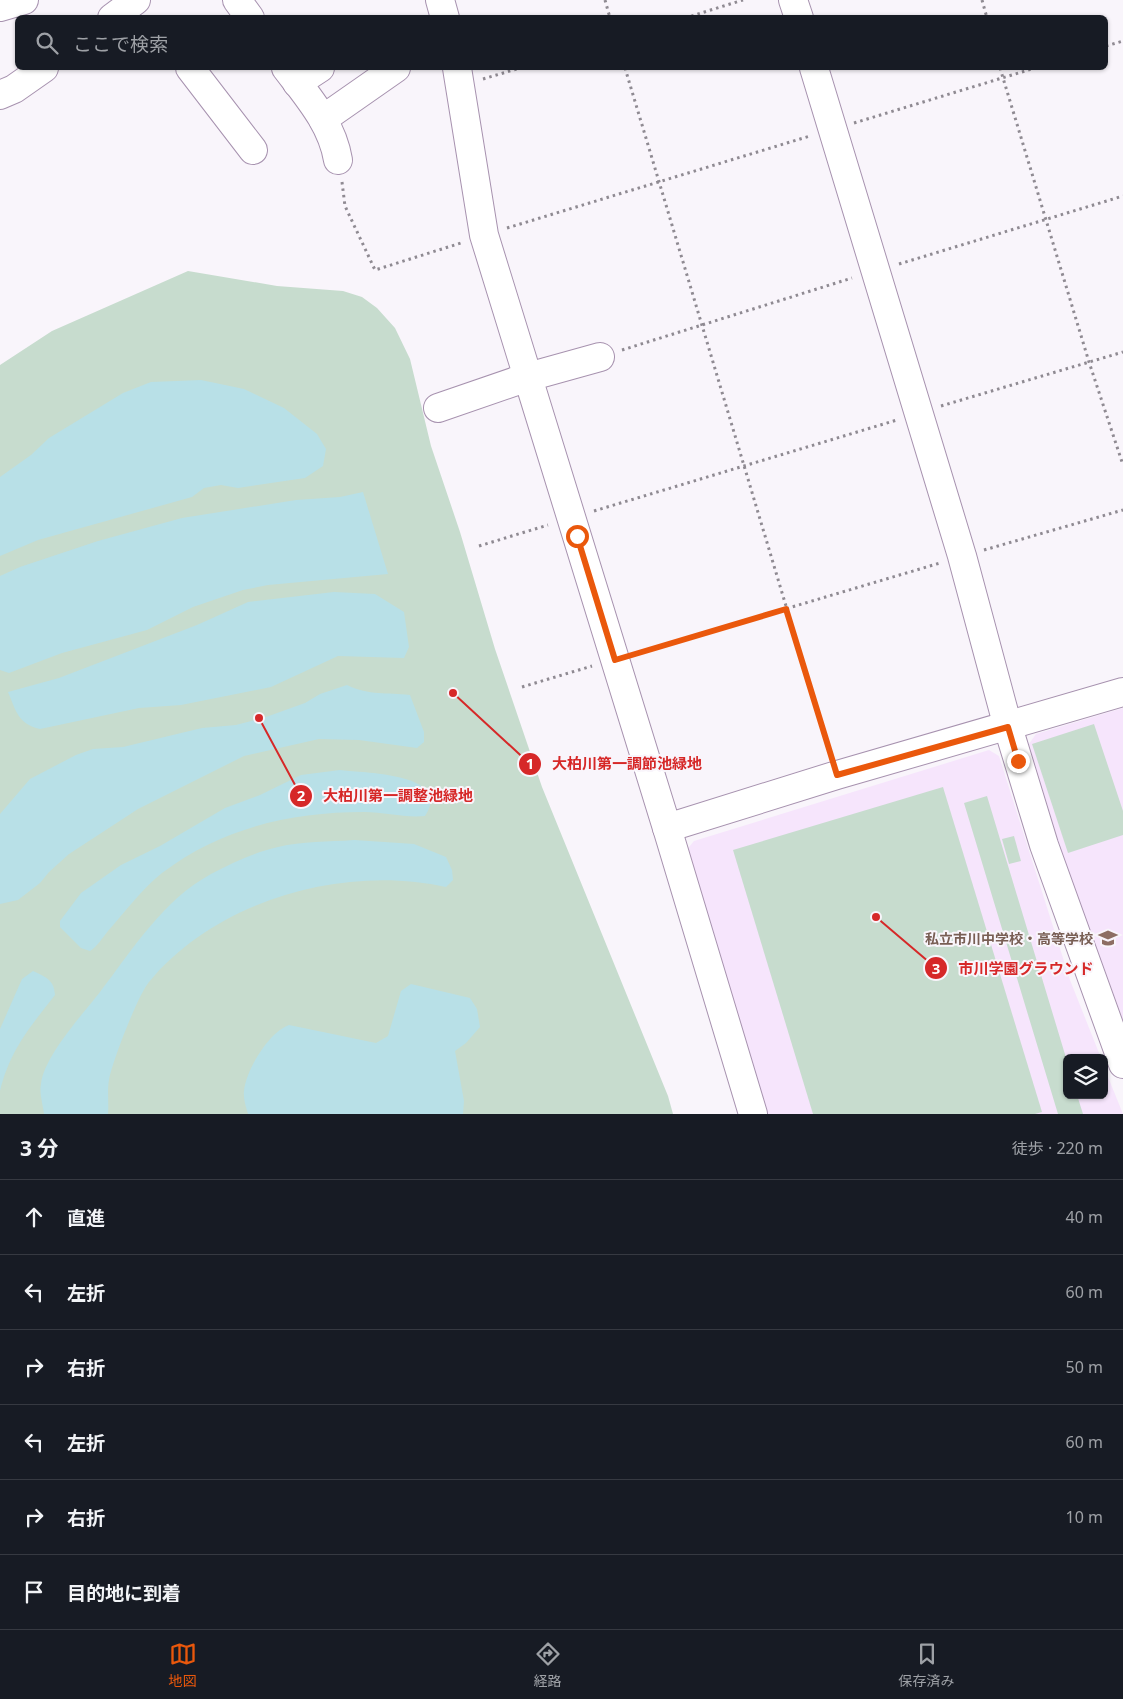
<!DOCTYPE html>
<html lang="ja">
<meta charset="utf-8">
<style>
:root{--surface:#171b24;--page:#242831;--text:#f1f3f6;--muted:#9ea1a6;--line:#363941;--accent:#ea580c}
body{margin:0;font-family:"Noto Sans","Noto Sans JP",sans-serif;background:var(--page);color:var(--text)}
.controls{position:absolute;right:15px;bottom:15px;display:grid;overflow:hidden;border-radius:8px;box-shadow:0 1px 4px #0004}
.controls button{width:45px;height:45px;display:grid;place-items:center;padding:0;border:0;border-bottom:1px solid var(--line);background:var(--surface);color:var(--text);font:25px sans-serif}
.stop{position:absolute;width:15px;height:15px;margin:-11px;border:4px solid #ea580c;border-radius:50%;background:#fff}
.stop.end{background:#ea580c;border-color:#fff;box-shadow:0 1px 5px #0008}
.list{margin:0;padding:0;list-style:none}
h2{display:flex;justify-content:space-between;align-items:center;height:65px;margin:0;padding:0 20px;font-size:21px}
h2 small{font-size:16px;font-weight:400;color:var(--muted)}
.list li{display:grid;grid-template-columns:32px 1fr auto;gap:15px;align-items:center;box-sizing:border-box;height:75px;padding:0 20px;border-top:1px solid var(--line)}
.list b{display:block;font-size:19px;white-space:nowrap}
.list em{font-size:16px;font-style:normal;color:var(--muted)}
.icon{flex:none;width:28px;height:28px;fill:none;stroke:currentColor;stroke-width:2;stroke-linecap:round;stroke-linejoin:round}
.map{position:relative;flex:none;width:1123px;height:1114px;overflow:hidden}
.search{position:absolute;background:var(--surface);box-shadow:0 1px 4px #0004;left:15px;right:15px;top:15px;height:55px;display:flex;align-items:center;gap:12px;box-sizing:border-box;padding:0 18px;border-radius:8px;color:var(--muted);font-size:19px}
.sheet{height:515px;background:var(--surface)}
nav{display:flex;justify-content:space-around;align-items:center;box-sizing:border-box;height:70px;border-top:1px solid var(--line);background:var(--surface);font-size:14px;color:var(--muted)}
nav a{display:grid;justify-items:center;gap:2px}
nav .on{color:var(--accent)}
.map>svg:first-child{display:block}
.built{fill:#f6e5fc}
.green{fill:#c7dcce}
.water{fill:#b8e0e7}
.lines{fill:none;stroke-linecap:round;stroke-linejoin:round}
.minor-casing{stroke:#a792af;stroke-width:30}
.path{stroke:#8f8a92;stroke-width:3;stroke-dasharray:2.5 4;stroke-linecap:butt}
.minor{stroke:#fff;stroke-width:28}
.route{stroke:#ea580c;stroke-width:6}
.labels{text-anchor:middle;dominant-baseline:central;stroke-width:4;stroke-linejoin:round;paint-order:stroke}
.education-label{font-size:14px;font-weight:bold;fill:#785e54;stroke:#f9f5fb;text-anchor:end}
.leader{fill:none;stroke:#d62828;stroke-width:2}
.callout-dot{fill:#d62828;stroke:#f9f5fb;stroke-width:2}
.mark-label{font-size:15px;text-anchor:middle;font-weight:bold;fill:#fff}
.callout-label{font-size:15px;text-anchor:middle;font-weight:bold;fill:#d62828;stroke:#f9f5fb;stroke-width:4;stroke-linejoin:round;paint-order:stroke}
</style>
<div class="map">
<svg width="1123" height="1114" viewBox="0 0 1123 1114">
<rect width="100%" height="100%" fill="#f9f5fb"/>
<g class="built">
<path d="M1123,708V1020L1063,856L1029,744L1036,734Z"/>
<path d="M989,750L999,756L1070,980L1101,1058H1067V1095H1104V1067L1123,1114H761L684,853L694,841Z"/>
</g>
<g class="green">
<path d="M188,271L277,286L343,291L362,297L377,308L395,328L410,359L431,446L460,532L495,649L542,787L668,1096L673,1114H0V365L52,331Z"/>
<path d="M1094,724L1123,811V835L1068,853L1032,744Z"/>
<path d="M943,787L1042,1112L1035,1114H813L733,850Z"/>
<path d="M987,796L1067,1061V1095H1077L1083,1114H1058L964,803Z"/>
<path d="M1014,836L1021,861L1009,864L1002,839Z"/>
</g>
<g class="water">
<path d="M201,380L244,389L284,408L317,434L326,449L323,466L305,478L238,488L221,485L204,488L192,497L38,540L0,556V477L31,455L49,438L123,393L151,382Z"/>
<path d="M363,492L388,574L268,585L243,590L193,607L147,630L62,653L9,673L0,670V576L20,567L98,541L182,518L296,500L340,497Z"/>
<path d="M334,592L375,594L404,612L409,647L404,658L338,656L271,687L181,705L139,708L40,729C18,724 16,711 8,692L59,678L197,625L248,602Z"/>
<path d="M347,685C370,696 386,692 410,695L424,732V742L417,748L359,740L319,739L244,756L138,809L69,854L49,872L40,883L18,900L0,904V814L30,779L76,755L93,749L123,747L202,728L236,725L266,717L305,703L320,694Z"/>
<path d="M340,770C363,773 454,773 425,816C405,818 385,812 364,812C291,812 221,828 162,873C141,890 125,912 108,931C102,938 98,946 90,951L81,948L60,927V921L81,893L121,865L160,846L225,808L260,795L301,775Z"/>
<path d="M354,840L414,844L446,857L452,870L453,880L446,887C345,864 216,900 149,982C138,995 112,1062 109,1080C107,1091 109,1103 108,1114H44C43,1105 39,1093 41,1084C44,1056 83,1014 100,992C133,949 163,900 211,874C232,863 255,852 278,847C302,841 329,842 354,840Z"/>
<path d="M33,971C45,977 54,979 55,995C30,1027 10,1050 0,1091V1029L22,979Z"/>
<path d="M411,984L470,998L477,1009L480,1027L466,1043L455,1051L464,1101L463,1114H248C246,1107 243,1098 244,1091C246,1070 269,1032 289,1025L376,1043L388,1036L401,991Z"/>
</g>
<g class="lines">
<g class="minor-casing">
<g id="minor">
<path d="M237,0L250,18"/>
<path d="M440,0L445,18"/>
<path d="M793,0L799,18"/>
<path d="M0,7L24,0"/>
<path d="M112,18L136,0"/>
<path d="M190,68L253,150"/>
<path d="M286,68C308,97 332,124 338,160"/>
<path d="M457,68L484,235L667,828L837,775L1123,692"/>
<path d="M814,68L962,556L1008,727L1044,845L1123,1064"/>
<path d="M297,83L320,68"/>
<path d="M0,95L14,89L44,68"/>
<path d="M323,119L396,68"/>
<path d="M438,408L528,377L600,357"/>
<path d="M667,828L753,1114"/>
</g>
</g>
<g class="path">
<path d="M605,0L610,18"/>
<path d="M982,0L987,18"/>
<path d="M685,18L743,0"/>
<path d="M1106,46L1123,41"/>
<path d="M625,68L830,753"/>
<path d="M1000,68L1089,362L1123,465"/>
<path d="M483,79L520,68"/>
<path d="M854,123L1035,68"/>
<path d="M342,182L345,206L375,270L461,243"/>
<path d="M507,228L810,136"/>
<path d="M899,264L1123,196"/>
<path d="M622,350L852,278"/>
<path d="M941,406L1123,352"/>
<path d="M594,511L897,420"/>
<path d="M479,546L548,525"/>
<path d="M984,550L1123,510"/>
<path d="M637,653L940,563"/>
<path d="M522,687L592,666"/>
</g>
<use href="#minor" class="minor"/>
</g>
<g class="lines">
<path class="route" d="M577,536L615,660L786,609L837,775L1008,727L1018,761"/>
</g>
<defs>
<g id="school-bare" transform="scale(1.5)"><path d="M0-5L7-2L0 1L-7-2ZM-4 1L0 2.5L4 1V4Q0 6-4 4Z" fill="#8d6e63" stroke="#f9f5fb" stroke-width="2.5" paint-order="stroke"/></g>
</defs>
<g fill-rule="evenodd">
<use href="#school-bare" x="1108" y="938"/>
</g>
<g class="labels">
<g class="education-label">
<text x="1093" y="938">私立市川中学校・高等学校</text>
</g>
</g>
<path class="leader" d="M453 693L530 764M259 718L301 796M876 917L936 968"/>
<g class="callout-dot">
<circle cx="453" cy="693" r="5"/>
<circle cx="259" cy="718" r="5"/>
<circle cx="876" cy="917" r="5"/>
<circle cx="530" cy="764" r="12"/>
<circle cx="301" cy="796" r="12"/>
<circle cx="936" cy="968" r="12"/>
</g>
<g class="mark-label">
<text x="530" y="769">1</text>
<text x="301" y="801">2</text>
<text x="936" y="974">3</text>
</g>
<g class="callout-label">
<text x="627" y="769">大柏川第一調節池緑地</text>
<text x="398" y="801">大柏川第一調整池緑地</text>
<text x="1026" y="974">市川学園グラウンド</text>
</g>
</svg>
<div class="controls">
<button><svg class="icon" aria-label="layers" viewBox="0 0 24 24"><path d="M12 4l9 5-9 5-9-5zM3 14l9 5 9-5"/></svg></button>
</div>
<div class="stop" style="left:577px;top:536px"></div>
<div class="stop end" style="left:1018px;top:761px"></div>
<div class="search"><svg class="icon" aria-label="search" viewBox="0 0 24 24"><circle cx="10" cy="10" r="6"/><path d="M15 15l6 6"/></svg>ここで検索</div>
</div>
<section class="sheet">
<h2>3 分<small>徒歩 · 220 m</small></h2>
<ul class="list">
<li><svg class="icon" aria-label="ahead" viewBox="0 0 24 24"><path d="M12 20V5M6 11l6-6 6 6"/></svg><div><b>直進</b></div><em>40 m</em></li>
<li><svg class="icon" aria-label="left" viewBox="0 0 24 24"><path d="M17 20v-9H6M10 6l-5 5 5 5"/></svg><div><b>左折</b></div><em>60 m</em></li>
<li><svg class="icon" aria-label="right" viewBox="0 0 24 24"><path d="M7 20v-9h11M14 6l5 5-5 5"/></svg><div><b>右折</b></div><em>50 m</em></li>
<li><svg class="icon" aria-label="left" viewBox="0 0 24 24"><path d="M17 20v-9H6M10 6l-5 5 5 5"/></svg><div><b>左折</b></div><em>60 m</em></li>
<li><svg class="icon" aria-label="right" viewBox="0 0 24 24"><path d="M7 20v-9h11M14 6l5 5-5 5"/></svg><div><b>右折</b></div><em>10 m</em></li>
<li><svg class="icon" aria-label="arrive" viewBox="0 0 24 24"><path d="M6 21V4h12l-3 4 3 4H6"/></svg><div><b>目的地に到着</b></div></li>
</ul>
</section>
<nav>
<a class="on"><svg class="icon" aria-label="map" viewBox="0 0 24 24"><path d="M3 6l6-2 6 2 6-2v14l-6 2-6-2-6 2zM9 4v14M15 6v14"/></svg>地図</a>
<a><svg class="icon" aria-label="directions" viewBox="0 0 24 24"><path d="M12 3l9 9-9 9-9-9zM9 14v-3h6M13 9l2 2-2 2"/></svg>経路</a>
<a><svg class="icon" aria-label="saved" viewBox="0 0 24 24"><path d="M7 4h10v16l-5-4-5 4z"/></svg>保存済み</a>
</nav>
